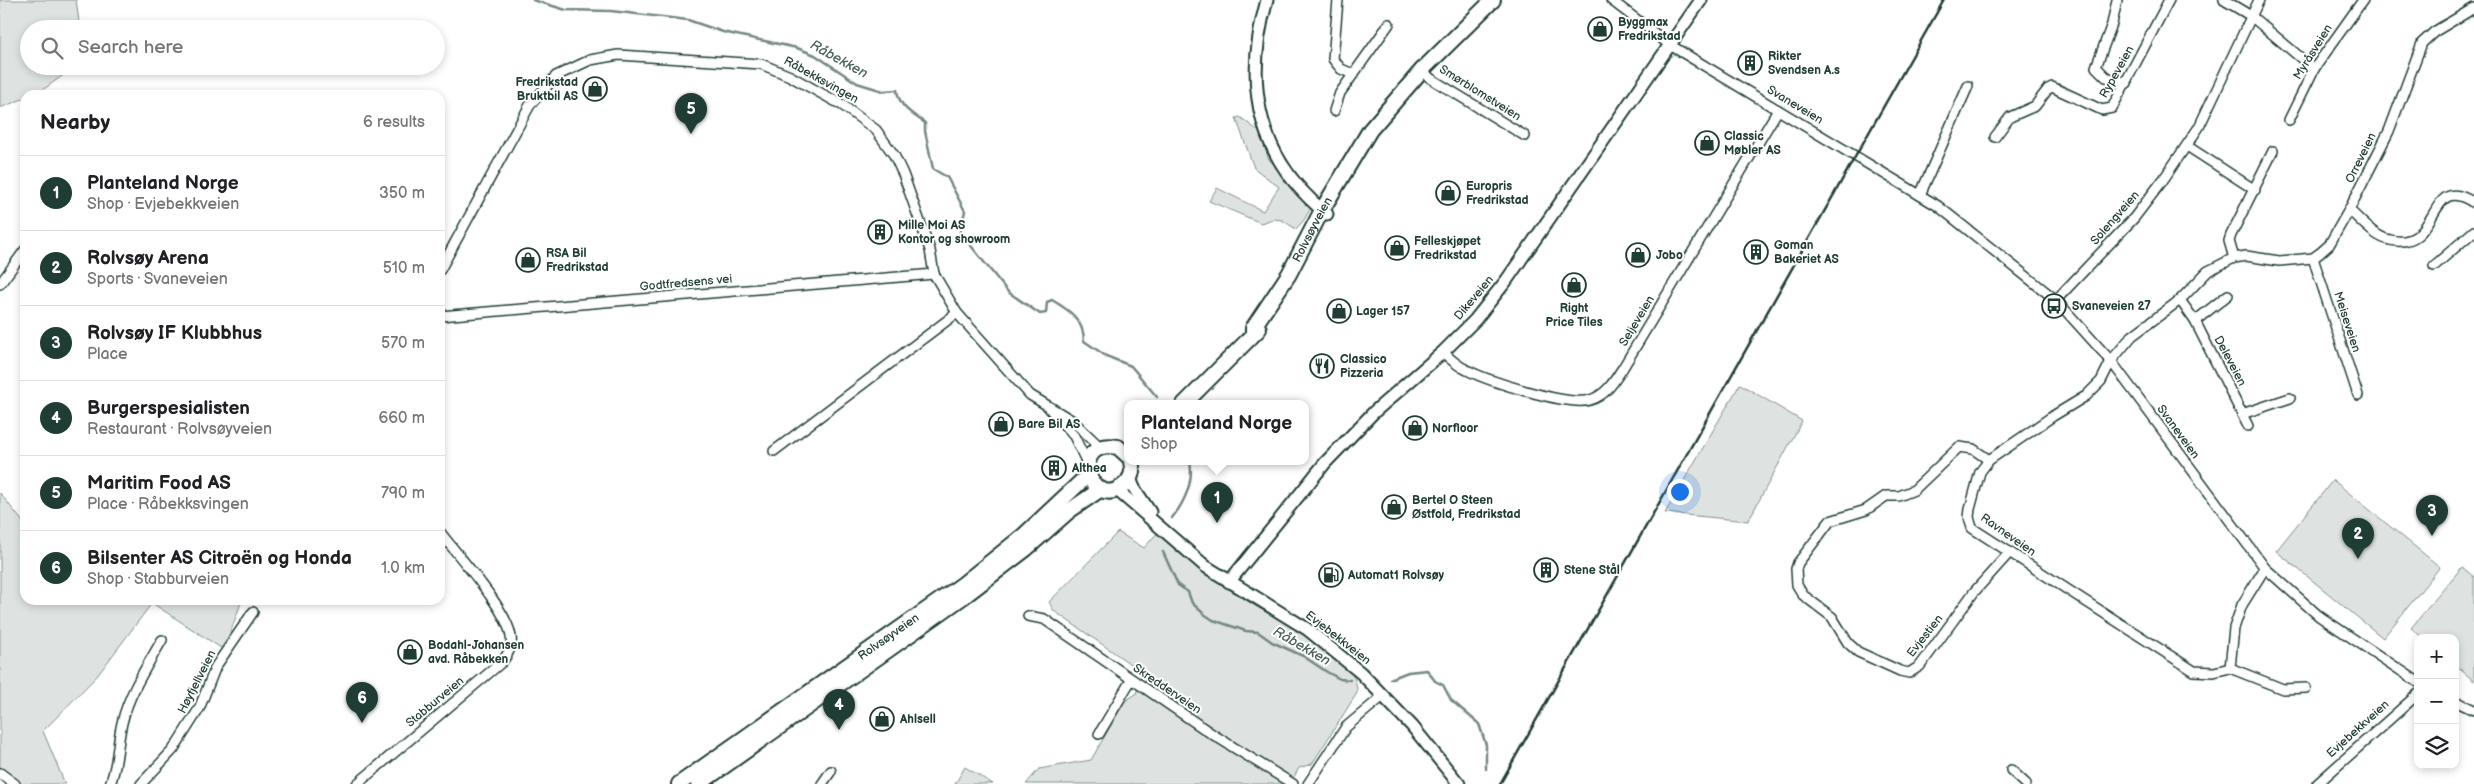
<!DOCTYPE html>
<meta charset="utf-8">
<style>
:root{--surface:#fff;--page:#f2f2f2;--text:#202124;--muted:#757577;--line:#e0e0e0;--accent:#1f3d34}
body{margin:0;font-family:"Balsamiq Sans",sans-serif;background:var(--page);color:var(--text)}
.controls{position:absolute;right:15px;bottom:15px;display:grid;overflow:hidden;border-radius:10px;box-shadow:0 2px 8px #0003}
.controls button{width:45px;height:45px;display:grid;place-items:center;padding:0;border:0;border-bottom:1px solid var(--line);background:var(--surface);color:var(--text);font:25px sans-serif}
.you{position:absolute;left:1679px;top:491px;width:18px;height:18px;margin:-12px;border:4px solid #fff;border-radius:50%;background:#1a73e8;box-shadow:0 0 0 8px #1a73e833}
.badge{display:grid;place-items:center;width:32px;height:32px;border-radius:50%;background:var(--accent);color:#fff;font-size:16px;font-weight:700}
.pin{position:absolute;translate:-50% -41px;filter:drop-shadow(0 1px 2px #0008)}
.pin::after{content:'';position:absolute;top:26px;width:18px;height:15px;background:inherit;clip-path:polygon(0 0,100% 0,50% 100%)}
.popup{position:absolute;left:1124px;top:400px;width:185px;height:65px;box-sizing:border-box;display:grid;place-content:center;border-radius:10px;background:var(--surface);filter:drop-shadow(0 1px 4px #0005);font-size:16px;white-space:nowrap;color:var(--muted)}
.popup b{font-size:19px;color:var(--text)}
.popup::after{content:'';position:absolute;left:50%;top:100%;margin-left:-10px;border:10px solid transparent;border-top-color:var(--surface)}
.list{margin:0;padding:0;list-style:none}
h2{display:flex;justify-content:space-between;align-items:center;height:65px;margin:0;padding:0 20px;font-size:21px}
h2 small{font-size:16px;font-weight:400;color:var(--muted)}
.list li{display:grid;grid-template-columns:32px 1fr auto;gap:15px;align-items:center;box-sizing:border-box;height:75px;padding:0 20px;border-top:1px solid var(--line)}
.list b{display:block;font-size:19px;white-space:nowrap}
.list p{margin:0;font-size:16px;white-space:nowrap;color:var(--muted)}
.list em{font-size:16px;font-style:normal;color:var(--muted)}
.icon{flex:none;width:28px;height:28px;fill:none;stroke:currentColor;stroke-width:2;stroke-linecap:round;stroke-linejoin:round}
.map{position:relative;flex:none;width:2474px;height:784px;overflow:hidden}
.search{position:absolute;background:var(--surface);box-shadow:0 2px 8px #0003;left:20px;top:20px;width:425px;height:55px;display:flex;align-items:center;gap:12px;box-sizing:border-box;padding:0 18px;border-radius:28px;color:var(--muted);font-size:19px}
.panel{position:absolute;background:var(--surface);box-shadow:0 2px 8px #0003;left:20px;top:90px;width:425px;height:515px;border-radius:15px}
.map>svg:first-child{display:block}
.green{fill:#dee3e2;stroke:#7e908b}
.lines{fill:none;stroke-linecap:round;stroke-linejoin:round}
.stream{stroke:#758883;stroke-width:2.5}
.street-casing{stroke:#1f3d34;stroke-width:12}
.secondary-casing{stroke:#1f3d34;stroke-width:15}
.primary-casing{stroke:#1f3d34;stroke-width:18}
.street{stroke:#fff;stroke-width:9}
.secondary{stroke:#fff;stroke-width:11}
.primary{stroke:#fff;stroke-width:14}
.rail{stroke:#1f3d34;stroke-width:2.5}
.labels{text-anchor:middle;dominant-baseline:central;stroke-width:4;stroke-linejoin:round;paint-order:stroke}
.poi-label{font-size:12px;font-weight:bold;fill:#1f3d34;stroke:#fff;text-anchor:start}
.street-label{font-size:12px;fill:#1f3d34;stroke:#fff}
.water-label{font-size:14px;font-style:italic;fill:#4a625b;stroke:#fff}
</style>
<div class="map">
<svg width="2474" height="784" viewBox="0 0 2474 784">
<rect width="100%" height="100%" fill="#fff"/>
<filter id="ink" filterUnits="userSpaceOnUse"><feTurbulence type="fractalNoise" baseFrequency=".02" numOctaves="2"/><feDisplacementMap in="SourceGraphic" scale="10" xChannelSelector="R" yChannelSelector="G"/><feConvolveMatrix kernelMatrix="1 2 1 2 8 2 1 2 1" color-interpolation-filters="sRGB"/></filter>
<g filter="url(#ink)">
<g class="green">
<path d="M0,0H76L80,29H29V66H76L37,94L25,95V98L0,108Z"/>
<path d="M1240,117L1261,133L1268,158L1311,208L1304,220L1296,229L1282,220L1273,219L1261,223L1209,201L1217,188L1263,211L1279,187L1254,168L1236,118Z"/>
<path d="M1740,384L1802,421L1748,521L1665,513Z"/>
<path d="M2333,480L2440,567L2383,638L2276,551Z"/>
<path d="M0,493L23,522L25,521V600H242L224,650L152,603L97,676L43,731L65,784H21L0,768Z"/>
<path d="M1118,532L1144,548L1158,532C1189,556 1219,583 1252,604C1281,622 1359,652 1357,693L1312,764L1299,768L1290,784H1026L1039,769L1091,760L1125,701L1136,694L1142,672L1054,611L1049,602Z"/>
<path d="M2462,567L2474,577V681L2455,665V638H2423L2411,628Z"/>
<path d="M965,767L993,784H955Z"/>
</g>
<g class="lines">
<g class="stream">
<path d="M533,0L566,10L611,11L688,20L723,32L797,48L815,55L857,83L883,91L897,90C899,107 912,114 925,123V131L933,169L947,177L965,211L960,232L1008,292L1040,314L1046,313L1047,302L1052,300C1069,310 1084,320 1084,341L1106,356L1131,366L1157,397"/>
<path d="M1172,518C1184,503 1194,482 1190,462"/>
<path d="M1163,552L1178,585L1188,592L1192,603L1204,614L1213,620L1246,631L1258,632L1272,642L1303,656L1327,672L1340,679L1350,680"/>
<path d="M1390,679L1408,672L1427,670L1435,681L1443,685L1451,700L1479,724L1486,745V769"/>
</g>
<g class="street-casing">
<g id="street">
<path d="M1338,0L1333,59L1341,69L1353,74"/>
<path d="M1611,0L1670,45L1938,206L2056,300L2111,361L2265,568L2319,616L2418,682"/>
<path d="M2117,0L2112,24L2096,67L2106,77L2127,83"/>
<path d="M2224,0L2251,16L2314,69"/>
<path d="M1422,70L1430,78L1525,136"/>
<path d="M1334,111L1340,93L1389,24"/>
<path d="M2289,120L2314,69L2363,0"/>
<path d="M1995,137L2010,117L2035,106L2048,89L2052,87L2102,110L2112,108L2169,0"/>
<path d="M2187,146L2255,190"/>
<path d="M1920,195L1968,86"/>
<path d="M2349,210C2361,220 2374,237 2390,240C2442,252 2426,170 2474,203"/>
<path d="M2234,258L2229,241L2231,235L2273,151"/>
<path d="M2313,258L2358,395"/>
<path d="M2434,266L2474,231"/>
<path d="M440,270L530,105L556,76L590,60L618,55L761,64L790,76L842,105L876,130L894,155L903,174L930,250L934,274L957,313L1030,395L1073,421L1100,447"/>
<path d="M0,284L25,250"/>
<path d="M2056,300L2134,218L2163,180L2199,127L2259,0"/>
<path d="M2180,300L2195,321L2248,426"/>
<path d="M440,316L934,274"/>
<path d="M2195,321L2228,295"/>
<path d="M1443,352C1450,359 1458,366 1467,370C1488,381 1570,407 1590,400C1607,395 1615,380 1624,366L1778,110"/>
<path d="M1049,408L1074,436L1087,463"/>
<path d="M2242,414L2290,398"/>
<path d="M774,451L957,313"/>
<path d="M1989,460L1973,449L1959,447L1914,490L1899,496H1886L1866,510L1830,521L1798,563L1796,569L1797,585L1803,595L1832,617L1848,643L1858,652L1900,671L1909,673L1920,666L1974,592L2010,552"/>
<path d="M2265,568L2242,605L2234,628L2230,668L2283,689L2306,688"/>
<path d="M1028,616L1044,619L1212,734L1293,784"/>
<path d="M2230,668L2214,672L2194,671L1972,528L1969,517L1970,509L1980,472L1989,460L2053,416L2086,396L2101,381L2111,361L2132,336L2180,300L2208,271L2234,258L2246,256L2279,261L2313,258L2320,253L2329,245L2349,210L2389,131L2422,43L2434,32L2474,8"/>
<path d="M2455,701L2474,710"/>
<path d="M1099,734L1131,680"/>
<path d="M2011,770L2026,784"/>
<path d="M0,773L15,784"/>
<path d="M110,784C118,765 117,743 122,723C129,693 147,666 162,640"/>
<path d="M141,784L173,750L199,709L216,666L253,612"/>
<path d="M357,784L502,662C507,655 513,647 511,637C508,610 458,556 440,532"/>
<path d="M822,784L831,771"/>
<path d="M1308,784L1346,727L1383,696"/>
<path d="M2317,784L2418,694"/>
</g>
</g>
<g class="secondary-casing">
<g id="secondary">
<path d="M1267,0C1243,84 1257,158 1327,214"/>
<path d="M1130,478L1134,488L1150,512"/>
<path d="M1117,490L1205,566L1307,629L1361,673L1412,726L1459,784"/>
<path d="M1229,582L1325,463L1374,412L1443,352L1475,320L1506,281L1701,0"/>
</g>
</g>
<g class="primary-casing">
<g id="primary">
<path id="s1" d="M1253,334V328L1289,274L1322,210L1370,130L1422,70L1493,0"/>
<path d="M1184,404L1259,329"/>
<path d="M1128,456L1118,447C1067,438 1089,512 1123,486C1131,480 1134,471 1131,462"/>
<path id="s2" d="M679,784L963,584L1023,536L1088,475"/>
<path d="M699,784L967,594L1026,549L1069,511L1101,489"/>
</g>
</g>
<use href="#street" class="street"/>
<use href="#secondary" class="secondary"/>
<use href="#primary" class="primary"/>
<path class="rail" d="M1500,784L1944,0"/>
</g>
</g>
<defs>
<g id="shop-ring" transform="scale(1.25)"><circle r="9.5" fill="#fff" stroke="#1f3d34" stroke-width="1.5"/><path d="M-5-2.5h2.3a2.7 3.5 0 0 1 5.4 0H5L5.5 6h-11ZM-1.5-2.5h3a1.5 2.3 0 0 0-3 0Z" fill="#1f3d34"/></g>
<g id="building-ring" transform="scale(1.25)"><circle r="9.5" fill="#fff" stroke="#1f3d34" stroke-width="1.5"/><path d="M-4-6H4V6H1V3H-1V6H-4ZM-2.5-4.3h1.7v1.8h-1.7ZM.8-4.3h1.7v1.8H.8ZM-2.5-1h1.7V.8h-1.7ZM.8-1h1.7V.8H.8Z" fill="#1f3d34"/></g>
<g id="bus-ring" transform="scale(1.25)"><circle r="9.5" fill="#fff" stroke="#1f3d34" stroke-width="1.5"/><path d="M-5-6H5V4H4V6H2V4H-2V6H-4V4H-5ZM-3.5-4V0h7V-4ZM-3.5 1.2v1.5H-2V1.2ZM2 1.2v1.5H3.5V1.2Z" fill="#1f3d34"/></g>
<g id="restaurant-ring" transform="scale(1.25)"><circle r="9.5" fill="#fff" stroke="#1f3d34" stroke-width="1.5"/><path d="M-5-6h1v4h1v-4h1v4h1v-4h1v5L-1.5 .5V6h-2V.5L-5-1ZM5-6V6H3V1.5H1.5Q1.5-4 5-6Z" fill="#1f3d34"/></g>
<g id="fuel-ring" transform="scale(1.25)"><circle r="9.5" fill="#fff" stroke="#1f3d34" stroke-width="1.5"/><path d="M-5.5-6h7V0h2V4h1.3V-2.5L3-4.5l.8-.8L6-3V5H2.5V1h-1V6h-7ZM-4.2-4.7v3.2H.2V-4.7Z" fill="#1f3d34"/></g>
</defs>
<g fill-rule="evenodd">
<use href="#shop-ring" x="1600" y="29"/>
<use href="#building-ring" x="1750" y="63"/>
<use href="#shop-ring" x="595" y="89"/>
<use href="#shop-ring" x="1707" y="143"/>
<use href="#shop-ring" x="1448" y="193"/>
<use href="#building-ring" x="880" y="232"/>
<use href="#shop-ring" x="1397" y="248"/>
<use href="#building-ring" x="1756" y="252"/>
<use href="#shop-ring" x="1638" y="255"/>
<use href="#shop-ring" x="528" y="260"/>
<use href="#shop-ring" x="1574" y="285"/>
<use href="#bus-ring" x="2054" y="306"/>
<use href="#shop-ring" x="1339" y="311"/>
<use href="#restaurant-ring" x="1322" y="366"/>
<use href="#shop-ring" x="1001" y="424"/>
<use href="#shop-ring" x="1415" y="428"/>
<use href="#building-ring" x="1054" y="468"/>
<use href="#shop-ring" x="1394" y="507"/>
<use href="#building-ring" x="1546" y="570"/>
<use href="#fuel-ring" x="1331" y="575"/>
<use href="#shop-ring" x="410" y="652"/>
<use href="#shop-ring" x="882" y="719"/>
</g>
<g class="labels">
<g class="poi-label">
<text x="1618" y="22">Byggmax<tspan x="1618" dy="14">Fredrikstad</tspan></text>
<text x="1768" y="56">Rikter<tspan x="1768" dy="14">Svendsen A.s</tspan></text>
<text x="578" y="82" text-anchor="end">Fredrikstad<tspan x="578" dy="14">Bruktbil AS</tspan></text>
<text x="1724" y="136">Classic<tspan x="1724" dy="14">Møbler AS</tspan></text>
<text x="1466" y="186">Europris<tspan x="1466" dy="14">Fredrikstad</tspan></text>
<text x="898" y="225">Mille Moi AS<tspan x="898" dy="14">Kontor og showroom</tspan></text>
<text x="1414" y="241">Felleskjøpet<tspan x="1414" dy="14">Fredrikstad</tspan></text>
<text x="1774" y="245">Goman<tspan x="1774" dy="14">Bakeriet AS</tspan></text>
<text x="546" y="253">RSA Bil<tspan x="546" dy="14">Fredrikstad</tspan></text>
<text x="1656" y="255">Jobo</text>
<text x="2072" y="306">Svaneveien 27</text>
<text x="1574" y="308" text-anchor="middle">Right<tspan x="1574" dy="14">Price Tiles</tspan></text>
<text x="1356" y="311">Lager 157</text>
<text x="1340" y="359">Classico<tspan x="1340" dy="14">Pizzeria</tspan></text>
<text x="1018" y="424">Bare Bil AS</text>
<text x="1432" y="428">Norfloor</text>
<text x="1072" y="468">Althea</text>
<text x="1412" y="500">Bertel O Steen<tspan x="1412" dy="14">Østfold, Fredrikstad</tspan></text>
<text x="1564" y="570">Stene Stål</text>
<text x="1348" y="575">Automat1 Rolvsøy</text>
<text x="428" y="645">Bodahl-Johansen<tspan x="428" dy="14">avd. Råbekken</tspan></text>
<text x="900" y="719">Ahlsell</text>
</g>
<g class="street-label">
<text transform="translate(2313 52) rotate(-58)">Myråsveien</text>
<text transform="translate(2117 72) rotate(-61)">Rypeveien</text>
<text transform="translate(821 80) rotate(29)">Råbekksvingen</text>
<text transform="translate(1480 93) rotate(32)">Smørblomstveien</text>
<text transform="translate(1795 105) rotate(31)">Svaneveien</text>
<text transform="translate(2361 158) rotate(-64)">Orreveien</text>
<text transform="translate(2115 218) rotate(-49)">Solengveien</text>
<text stroke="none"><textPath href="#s1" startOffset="121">Rolvsøyveien</textPath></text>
<text transform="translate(686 283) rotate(-5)">Godtfredsens vei</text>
<text transform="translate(1474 298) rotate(-50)">Dikeveien</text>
<text transform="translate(1637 321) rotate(-59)">Seljeveien</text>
<text transform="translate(2347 322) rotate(72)">Meiseveien</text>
<text transform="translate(2230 361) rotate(62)">Deleveien</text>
<text transform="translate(2178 432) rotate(54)">Svaneveien</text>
<text transform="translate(2008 535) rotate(35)">Ravneveien</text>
<text stroke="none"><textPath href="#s2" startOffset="256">Rolvsøyveien</textPath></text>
<text transform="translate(1925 636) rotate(-52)">Evjestien</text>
<text transform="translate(1338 638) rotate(38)">Evjebekkveien</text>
<text transform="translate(197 682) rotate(-63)">Høyfjellveien</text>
<text transform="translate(1167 689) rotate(34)">Skredderveien</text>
<text transform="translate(435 702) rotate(-40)">Stabburveien</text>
<text transform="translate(2358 729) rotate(-42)">Evjebekkveien</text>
</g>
<g class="water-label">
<text transform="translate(839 59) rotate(29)">Råbekken</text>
<text transform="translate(1302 646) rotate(30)">Råbekken</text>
</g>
</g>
</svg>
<div class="controls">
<button>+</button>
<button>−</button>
<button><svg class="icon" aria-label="layers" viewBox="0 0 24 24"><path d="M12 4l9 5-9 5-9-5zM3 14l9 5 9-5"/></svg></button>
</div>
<div class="you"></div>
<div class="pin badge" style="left:1217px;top:523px">1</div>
<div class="popup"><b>Planteland Norge</b>Shop</div>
<div class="pin badge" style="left:2358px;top:559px">2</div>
<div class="pin badge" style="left:2432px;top:536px">3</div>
<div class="pin badge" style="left:839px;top:730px">4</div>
<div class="pin badge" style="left:691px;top:134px">5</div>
<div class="pin badge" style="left:362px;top:723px">6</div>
<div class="search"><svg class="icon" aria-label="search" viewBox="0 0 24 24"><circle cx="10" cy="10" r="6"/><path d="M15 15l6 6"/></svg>Search here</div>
<section class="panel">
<h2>Nearby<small>6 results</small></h2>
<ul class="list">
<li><span class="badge">1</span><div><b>Planteland Norge</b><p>Shop · Evjebekkveien</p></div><em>350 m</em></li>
<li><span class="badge">2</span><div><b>Rolvsøy Arena</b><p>Sports · Svaneveien</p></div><em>510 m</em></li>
<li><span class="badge">3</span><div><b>Rolvsøy IF Klubbhus</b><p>Place</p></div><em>570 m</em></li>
<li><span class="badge">4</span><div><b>Burgerspesialisten</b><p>Restaurant · Rolvsøyveien</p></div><em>660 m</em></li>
<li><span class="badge">5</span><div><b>Maritim Food AS</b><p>Place · Råbekksvingen</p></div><em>790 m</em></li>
<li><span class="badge">6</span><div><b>Bilsenter AS Citroën og Honda</b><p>Shop · Stabburveien</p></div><em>1.0 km</em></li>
</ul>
</section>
</div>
